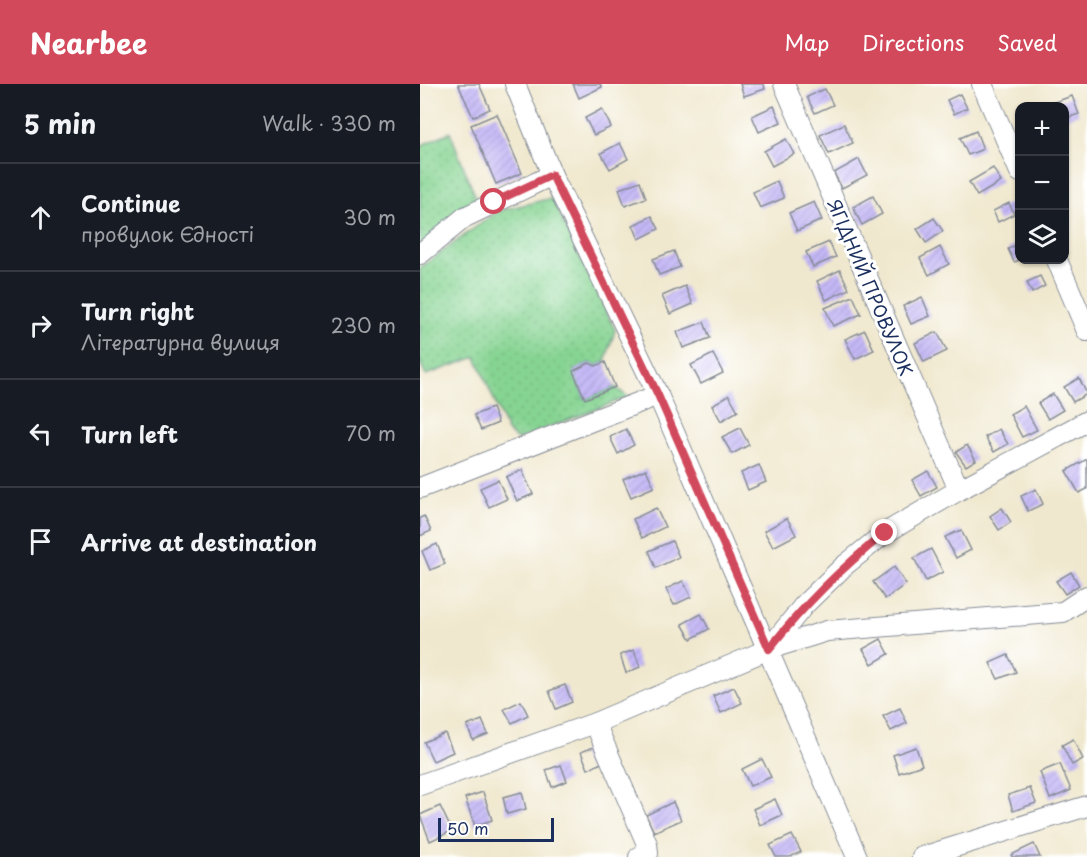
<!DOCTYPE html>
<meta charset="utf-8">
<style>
:root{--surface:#171b24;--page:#20242c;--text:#f1f3f6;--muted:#9ea1a6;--line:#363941;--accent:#d1495b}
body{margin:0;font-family:"Playpen Sans",sans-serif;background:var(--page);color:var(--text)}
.controls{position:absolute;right:18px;top:18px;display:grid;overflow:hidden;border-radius:12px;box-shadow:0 2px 4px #0004}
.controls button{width:54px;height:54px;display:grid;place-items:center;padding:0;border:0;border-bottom:2px solid var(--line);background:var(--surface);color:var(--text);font:30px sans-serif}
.scale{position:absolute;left:18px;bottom:15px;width:116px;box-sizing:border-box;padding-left:6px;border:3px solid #1b2f5e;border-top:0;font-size:16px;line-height:21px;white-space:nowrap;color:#1b2f5e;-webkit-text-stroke:4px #fff;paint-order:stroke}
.stop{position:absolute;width:18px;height:18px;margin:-14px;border:4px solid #d1495b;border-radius:50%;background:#fff}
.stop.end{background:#d1495b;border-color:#fff;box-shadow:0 2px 6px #0008}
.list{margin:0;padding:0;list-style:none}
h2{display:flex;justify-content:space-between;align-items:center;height:78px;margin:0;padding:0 24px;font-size:26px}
h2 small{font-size:20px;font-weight:400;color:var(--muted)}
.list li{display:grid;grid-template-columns:39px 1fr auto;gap:18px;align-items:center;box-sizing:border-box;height:108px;padding:0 24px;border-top:2px solid var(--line)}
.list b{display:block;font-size:22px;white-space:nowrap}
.list p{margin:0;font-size:20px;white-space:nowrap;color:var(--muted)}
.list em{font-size:20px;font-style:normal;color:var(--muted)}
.icon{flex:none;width:33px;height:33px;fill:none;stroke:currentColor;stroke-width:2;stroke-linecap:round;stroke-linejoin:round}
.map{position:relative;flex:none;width:667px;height:773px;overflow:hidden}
header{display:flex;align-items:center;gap:36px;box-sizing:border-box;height:84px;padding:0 30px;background:var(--accent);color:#fff}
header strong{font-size:28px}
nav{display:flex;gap:33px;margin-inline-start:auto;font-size:21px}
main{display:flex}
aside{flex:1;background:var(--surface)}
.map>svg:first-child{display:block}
.green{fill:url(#green-dots);stroke:#508278;stroke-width:1.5}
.building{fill:url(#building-hatch)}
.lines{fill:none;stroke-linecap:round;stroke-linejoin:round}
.minor-casing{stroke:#868c96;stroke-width:22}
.minor{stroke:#fff;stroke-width:20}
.route{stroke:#d1495b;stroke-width:8}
.labels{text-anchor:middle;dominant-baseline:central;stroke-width:6;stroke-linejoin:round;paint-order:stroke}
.street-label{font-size:18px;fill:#1b2f5e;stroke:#fff}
</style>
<header>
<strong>Nearbee</strong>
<nav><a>Map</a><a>Directions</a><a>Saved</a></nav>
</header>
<main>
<aside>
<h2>5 min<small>Walk · 330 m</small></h2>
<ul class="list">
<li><svg class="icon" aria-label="ahead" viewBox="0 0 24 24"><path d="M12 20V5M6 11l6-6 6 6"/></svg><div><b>Continue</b><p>провулок Єдності</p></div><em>30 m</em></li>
<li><svg class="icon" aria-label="right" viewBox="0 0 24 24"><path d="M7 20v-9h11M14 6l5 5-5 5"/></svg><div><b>Turn right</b><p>Літературна вулиця</p></div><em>230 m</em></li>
<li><svg class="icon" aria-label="left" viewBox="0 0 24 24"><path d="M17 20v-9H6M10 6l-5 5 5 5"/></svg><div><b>Turn left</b></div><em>70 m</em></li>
<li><svg class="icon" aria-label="arrive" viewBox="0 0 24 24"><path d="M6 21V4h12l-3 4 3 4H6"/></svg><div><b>Arrive at destination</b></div></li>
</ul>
</aside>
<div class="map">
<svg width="667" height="773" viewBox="0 0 667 773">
<defs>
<pattern id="green-dots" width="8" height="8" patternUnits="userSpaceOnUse" patternTransform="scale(1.5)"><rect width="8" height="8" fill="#86d492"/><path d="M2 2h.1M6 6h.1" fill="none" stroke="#73b680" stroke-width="1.8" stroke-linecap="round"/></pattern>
<pattern id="building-hatch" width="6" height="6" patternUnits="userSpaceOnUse" patternTransform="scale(1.5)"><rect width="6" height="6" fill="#c5b8f6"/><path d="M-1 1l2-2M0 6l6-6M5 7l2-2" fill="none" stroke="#a99ed5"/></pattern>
</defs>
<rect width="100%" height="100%" fill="#fff"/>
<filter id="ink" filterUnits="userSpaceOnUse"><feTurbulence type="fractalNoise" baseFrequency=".0167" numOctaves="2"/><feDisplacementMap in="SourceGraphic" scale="12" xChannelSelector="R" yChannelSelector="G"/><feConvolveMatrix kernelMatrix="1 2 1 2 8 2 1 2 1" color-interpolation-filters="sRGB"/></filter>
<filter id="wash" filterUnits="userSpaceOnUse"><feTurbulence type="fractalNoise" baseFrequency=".008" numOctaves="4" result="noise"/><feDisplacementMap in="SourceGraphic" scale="24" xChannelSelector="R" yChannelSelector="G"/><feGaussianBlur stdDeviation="1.35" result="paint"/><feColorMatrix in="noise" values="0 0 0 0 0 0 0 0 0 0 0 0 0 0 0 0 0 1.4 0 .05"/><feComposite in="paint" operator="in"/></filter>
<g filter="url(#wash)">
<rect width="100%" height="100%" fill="#f0e8ce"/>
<g class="green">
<path d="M30,48L57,117L0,161V62Z"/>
<path d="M132,114L195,246L185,278L176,282L169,279L154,287L165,315L195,303L208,313L97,356L87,347L56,273L6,291L0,278V184L78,127Z"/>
</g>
<g id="blocks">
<g class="building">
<path d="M38,0H59L70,25L53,33Z"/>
<path d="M153,0H180L182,3L159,14Z"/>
<path d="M320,0H344L345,5L324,12Z"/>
<path d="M405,5L413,21L395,29L387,13Z"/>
<path d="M540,10L547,24L534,30L527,16Z"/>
<path d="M652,12L659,30L644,35V22H634L632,19Z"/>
<path d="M354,22L361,38L339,48L332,32Z"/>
<path d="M182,25L191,43L174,51L165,34Z"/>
<path d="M77,30L102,89L76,100L51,41Z"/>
<path d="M424,40L433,59L409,70L400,51Z"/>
<path d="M556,47L563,65L548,71L540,54Z"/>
<path d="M366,55L374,70L352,82L344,67Z"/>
<path d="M200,59L208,75L190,85L181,69Z"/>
<path d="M439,75L447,91L422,104L414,89Z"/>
<path d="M573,84L581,98L557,112L549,98Z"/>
<path d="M220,97L226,114L205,122L199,105Z"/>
<path d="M357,97L364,114L340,124L333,108Z"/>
<path d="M453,112L462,130L442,141L433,123Z"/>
<path d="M394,118L402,136L377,147L369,129Z"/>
<path d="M589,119L594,130L578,138L573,127Z"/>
<path d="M232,132L239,145L219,155L213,141Z"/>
<path d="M514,134L523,147L506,159L497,145Z"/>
<path d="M409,158L416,173L393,183L386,168Z"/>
<path d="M600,159V176L594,178L588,165Z"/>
<path d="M520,163L529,180L509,191L500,174Z"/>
<path d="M254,167L260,183L239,191L233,175Z"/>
<path d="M420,186L429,205L406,216L397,197Z"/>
<path d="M620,192L625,202L612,209L607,198Z"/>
<path d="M265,202L273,220L250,230L242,212Z"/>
<path d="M433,212L441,230L413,242L405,224Z"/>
<path d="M502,213L510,232L491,240L483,222Z"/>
<path d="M284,238L290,254L263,264L257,248Z"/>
<path d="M445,246L454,266L435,275L425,255Z"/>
<path d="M517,248L527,267L504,278L495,259Z"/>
<path d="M293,270L303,289L281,300L271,281Z"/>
<path d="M185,278L195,303L165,315L153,287L169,279L176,282Z"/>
<path d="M659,294L667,310L653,318L644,303Z"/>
<path d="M633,310L643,326L628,335L618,319Z"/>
<path d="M309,311L318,327L301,337L292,321Z"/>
<path d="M604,322L617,346L602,353L590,330Z"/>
<path d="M72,324L78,339L61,346L54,331Z"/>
<path d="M320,344L329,361L312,370L302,353Z"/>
<path d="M206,345L214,361L198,370L190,353Z"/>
<path d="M579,345L588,360L574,368L565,353Z"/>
<path d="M547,361L556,376L546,382L536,368Z"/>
<path d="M667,375V405L659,409L646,387Z"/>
<path d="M339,381L346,398L328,406L321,389Z"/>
<path d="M226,385L234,403L211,413L203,395Z"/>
<path d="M102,386L113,410L97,417L86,393Z"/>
<path d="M508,387L517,403L501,412L492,396Z"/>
<path d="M78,396L87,415L69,423L60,404Z"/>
<path d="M616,405L623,420L608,427L601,412Z"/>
<path d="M236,424L245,443L222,454L213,435Z"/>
<path d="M582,424L591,438L579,446L570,432Z"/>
<path d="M4,432L11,447L0,452V434Z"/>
<path d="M367,434L376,451L353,463L344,447Z"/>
<path d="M541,446L551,466L536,474L525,453Z"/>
<path d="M252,457L259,473L236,484L229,467Z"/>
<path d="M17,460L25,480L10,486L2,467Z"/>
<path d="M511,465L523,488L506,497L494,474Z"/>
<path d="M474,483L486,500L465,515L453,498Z"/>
<path d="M651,488L659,501L645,510L636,497Z"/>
<path d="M263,497L271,513L254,521L246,505Z"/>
<path d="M281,530L289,545L271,555L262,540Z"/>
<path d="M461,555L469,570L452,580L443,565Z"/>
<path d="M214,566L220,583L206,589L200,571Z"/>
<path d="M588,571L596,588L578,595L570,579Z"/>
<path d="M145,601L152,618L136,625L129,607Z"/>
<path d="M314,603L322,619L301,629L293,612Z"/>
<path d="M101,617L108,631L92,639L84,625Z"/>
<path d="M480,624L487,639L471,647L463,632Z"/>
<path d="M62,636L68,650L53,656L47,642Z"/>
<path d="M25,649L33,668L13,677L4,658Z"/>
<path d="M653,655L663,675L652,681L642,661Z"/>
<path d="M179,661L186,677L168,685L161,668Z"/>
<path d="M496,663L502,681L479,689L473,671Z"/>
<path d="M342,675L351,693L330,702L322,685Z"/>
<path d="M640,680L651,706L630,715L620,688Z"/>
<path d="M141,681L147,697L132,703L126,686Z"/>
<path d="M610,704L616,719L593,727L588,711Z"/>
<path d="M63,708L72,736L55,742L45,714Z"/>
<path d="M102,708L106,725L87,730L83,713Z"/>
<path d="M355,715L362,731L340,741L333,725Z"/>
<path d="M253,718L261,736L234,748L226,731Z"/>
<path d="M20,722L32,747L10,757L0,731Z"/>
<path d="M372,751L381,768L370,773H356L350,761Z"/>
<path d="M614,760L620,773H592L591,771Z"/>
</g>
</g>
</g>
<g filter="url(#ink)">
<use href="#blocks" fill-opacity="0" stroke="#868c96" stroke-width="1.5"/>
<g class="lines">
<g class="minor-casing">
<g id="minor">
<path d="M95,0L132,91L238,311L437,773"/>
<path d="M364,0L539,406"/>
<path d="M562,0L600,88"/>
<path d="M0,170L45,133L132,91"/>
<path d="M637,176L667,247"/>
<path d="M0,404L238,311"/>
<path d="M349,565L407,547L643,528L667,512"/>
<path d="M175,639L227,760L228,769L219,773"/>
<path d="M0,701L175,639L349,565L384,521L424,482L465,449L539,406L667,337"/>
<path d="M502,773L667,722"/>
</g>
</g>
<use href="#minor" class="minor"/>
</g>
</g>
<g class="lines" filter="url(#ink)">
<path class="route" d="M74,118L132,91L238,311L349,565C384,521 421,484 465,449"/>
</g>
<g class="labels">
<g class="street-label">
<text transform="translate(451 203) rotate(67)">ЯГІДНИЙ ПРОВУЛОК</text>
</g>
</g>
</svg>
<div class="controls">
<button>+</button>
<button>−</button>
<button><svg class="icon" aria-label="layers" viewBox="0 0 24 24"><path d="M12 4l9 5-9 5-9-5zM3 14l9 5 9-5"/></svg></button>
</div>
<div class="scale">50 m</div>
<div class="stop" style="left:74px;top:118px"></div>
<div class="stop end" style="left:465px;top:449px"></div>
</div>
</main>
